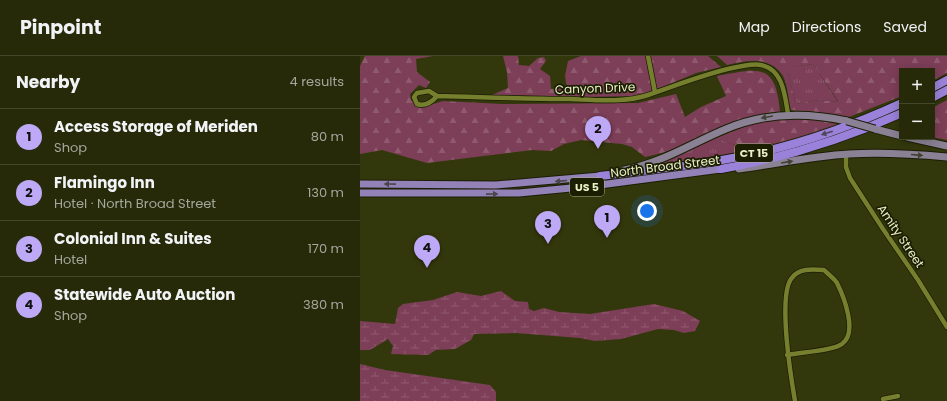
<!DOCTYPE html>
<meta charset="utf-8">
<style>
:root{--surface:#262a09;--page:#323617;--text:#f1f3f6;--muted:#a4a79c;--line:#42462a;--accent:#bda9f5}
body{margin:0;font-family:Poppins,sans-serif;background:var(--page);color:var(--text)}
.controls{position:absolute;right:12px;top:12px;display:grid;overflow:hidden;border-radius:0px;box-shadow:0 2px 10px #0003}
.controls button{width:36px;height:36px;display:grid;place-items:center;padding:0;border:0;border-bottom:1px solid var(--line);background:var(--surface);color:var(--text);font:20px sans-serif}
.you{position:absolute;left:287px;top:155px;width:14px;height:14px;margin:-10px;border:3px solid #fff;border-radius:50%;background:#1a73e8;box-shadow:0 0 0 6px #1a73e833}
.badge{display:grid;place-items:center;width:26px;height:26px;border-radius:50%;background:var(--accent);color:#111;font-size:13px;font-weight:700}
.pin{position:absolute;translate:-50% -33px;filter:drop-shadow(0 1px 2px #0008)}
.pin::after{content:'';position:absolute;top:21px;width:14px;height:12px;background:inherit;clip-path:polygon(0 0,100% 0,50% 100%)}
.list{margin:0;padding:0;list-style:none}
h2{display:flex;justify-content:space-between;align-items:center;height:52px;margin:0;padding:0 16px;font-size:17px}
h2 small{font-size:13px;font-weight:400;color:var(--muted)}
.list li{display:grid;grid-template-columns:26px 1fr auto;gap:12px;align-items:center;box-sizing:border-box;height:56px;padding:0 16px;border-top:1px solid var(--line)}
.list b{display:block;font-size:15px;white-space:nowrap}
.list p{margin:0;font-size:13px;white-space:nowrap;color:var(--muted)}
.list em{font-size:13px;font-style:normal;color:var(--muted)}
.map{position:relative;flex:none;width:587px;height:345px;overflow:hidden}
header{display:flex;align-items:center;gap:24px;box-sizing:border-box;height:56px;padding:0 20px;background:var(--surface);border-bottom:1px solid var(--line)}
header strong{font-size:19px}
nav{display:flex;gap:22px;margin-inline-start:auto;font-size:14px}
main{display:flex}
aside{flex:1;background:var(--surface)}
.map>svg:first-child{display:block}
.grass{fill:url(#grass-tufts)}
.forest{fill:url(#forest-firs);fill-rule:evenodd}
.wetland{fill:url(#wetland-marsh)}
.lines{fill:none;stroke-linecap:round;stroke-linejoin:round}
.minor-casing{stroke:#1b1e05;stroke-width:6}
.primary-casing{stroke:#1b1e05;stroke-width:9}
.trunk-casing{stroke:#1b1e05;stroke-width:9}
.motorway-casing{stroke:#1b1e05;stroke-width:10}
.minor{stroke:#757f2d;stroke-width:4.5}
.primary{stroke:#8b8195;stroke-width:7}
.trunk{stroke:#9282b8;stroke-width:7}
.motorway{stroke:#9a82da;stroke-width:8}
.primary-bridge-casing{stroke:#1b1e05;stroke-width:9;stroke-linecap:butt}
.primary-bridge{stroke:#8b8195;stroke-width:7}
.oneway{fill:#424134}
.oneway2{fill:#4e4657}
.oneway3{fill:#4b464a}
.labels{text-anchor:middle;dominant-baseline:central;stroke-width:3.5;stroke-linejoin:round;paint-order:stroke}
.shield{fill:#1b1e00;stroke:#aab08b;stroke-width:1}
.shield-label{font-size:11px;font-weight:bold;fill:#e8efc7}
.street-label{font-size:12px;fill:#e8efc7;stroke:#1b1e00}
</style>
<header>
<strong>Pinpoint</strong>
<nav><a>Map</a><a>Directions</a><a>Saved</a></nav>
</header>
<main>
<aside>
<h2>Nearby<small>4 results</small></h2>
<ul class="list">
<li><span class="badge">1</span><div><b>Access Storage of Meriden</b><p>Shop</p></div><em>80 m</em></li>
<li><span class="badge">2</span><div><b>Flamingo Inn</b><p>Hotel · North Broad Street</p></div><em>130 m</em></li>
<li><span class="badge">3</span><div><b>Colonial Inn &amp; Suites</b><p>Hotel</p></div><em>170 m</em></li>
<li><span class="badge">4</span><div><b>Statewide Auto Auction</b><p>Shop</p></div><em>380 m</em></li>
</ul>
</aside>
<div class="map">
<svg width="587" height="345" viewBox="0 0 587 345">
<defs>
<pattern id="grass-tufts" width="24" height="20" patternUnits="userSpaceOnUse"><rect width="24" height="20" fill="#7d3e58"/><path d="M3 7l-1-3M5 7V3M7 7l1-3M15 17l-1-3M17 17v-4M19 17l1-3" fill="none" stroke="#8f5a6e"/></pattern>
<pattern id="forest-firs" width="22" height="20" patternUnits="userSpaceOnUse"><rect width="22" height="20" fill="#7d3e58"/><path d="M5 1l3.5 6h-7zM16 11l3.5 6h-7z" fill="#8f5a6e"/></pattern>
<pattern id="wetland-marsh" width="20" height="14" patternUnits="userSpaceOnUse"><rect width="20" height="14" fill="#7d3e58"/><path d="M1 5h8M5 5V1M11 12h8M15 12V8" fill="none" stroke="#8f5a6e"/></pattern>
</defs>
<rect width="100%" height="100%" fill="#33380c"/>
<g class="grass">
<path d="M453,8L478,46L459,44L436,48L428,18L431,11Z"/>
<path d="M477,68L480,69C460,75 440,83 419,88C380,98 341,105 301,109L300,106L361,80V83C390,102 446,78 477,68Z"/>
</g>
<g class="forest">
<path d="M5,0H73L56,3L57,16L70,26L66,32L59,29L50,38L51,44L60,52L83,45L142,48L278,47L316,38L325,61L341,51L366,40L357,20C398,12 416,6 420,56C371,57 333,93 285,101L272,91L262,88L221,84L204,88L191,95L172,94L67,107L22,94L0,98V10Z"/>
<path d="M143,0H158L159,9L169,10L178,2L184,1L186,5L180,13L190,20L191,33L207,32L205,20L208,5L221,0H348L361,11L336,17L293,35L272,40L225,41L132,39L148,32L147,16Z"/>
<path d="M357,0H587V17L572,25V15H542V40L489,61L431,54C428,44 428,29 423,20C411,0 387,4 367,9ZM453,8L478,45V46L459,44L436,48L428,18L432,11Z"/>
<path d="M587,44V84L572,81V52Z"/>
<path d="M446,62L477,68C446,78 390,102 361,83V80L402,64Z"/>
</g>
<g class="wetland">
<path d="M141,235L155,245L168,246L169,253L174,255L184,252L199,256L230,258L294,248L323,255L340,265L335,275L324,277L314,274L298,273L261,283L235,285L220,282L156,277L114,278L111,284L95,293L76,294L68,299L31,298L33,290L28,283L10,294H0V265L35,268L38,252L43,248L73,244L97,236L121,240Z"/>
<path d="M0,308L25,314L130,329L136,336V345H0Z"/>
</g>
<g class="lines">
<g class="minor-casing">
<g id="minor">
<path d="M288,0L295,36"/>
<path d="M77,40C72,46 66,51 57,48L54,41L57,37L69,35L77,40C121,41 165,43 210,43C235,44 264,47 288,39C318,29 346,17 377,11C385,10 393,7 401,9C423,13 425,40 428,58"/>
<path d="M486,98V111L490,122L523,173L558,224L587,271"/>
<path d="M427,299C441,296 472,295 482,288C498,277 484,241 477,227C474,222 468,218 464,214C452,213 438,212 431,223C418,242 431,322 435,345"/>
<path d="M524,345L523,343L538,340"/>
</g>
</g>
<g class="primary-casing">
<g id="primary">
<path d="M515,73L542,80"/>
<path d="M547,81L587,90"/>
<path d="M379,113C416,108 452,100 489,98C522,96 554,98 587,101"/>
<path d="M264,114C302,107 332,87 366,73C406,56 446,56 487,65"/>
</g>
</g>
<g class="trunk-casing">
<g id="trunk">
<path d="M0,128L136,129L240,120"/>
<path d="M0,137H159L232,130L361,113"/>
</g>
</g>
<g class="motorway-casing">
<g id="motorway">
<path d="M572,32L587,24"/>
<path d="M572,42L587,34"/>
<path d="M361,113C424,102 484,83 542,57"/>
<path d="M240,120C291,114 342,109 393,98C444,87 494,69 542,47"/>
</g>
</g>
<use href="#minor" class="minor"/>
<use href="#primary" class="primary"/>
<use href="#trunk" class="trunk"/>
<use href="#motorway" class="motorway"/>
<g class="primary-bridge-casing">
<path id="primary-bridge" d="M487,65L515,73"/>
</g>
<use href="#primary-bridge" class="primary-bridge"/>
</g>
<defs><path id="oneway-solid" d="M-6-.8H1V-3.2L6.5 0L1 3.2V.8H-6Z"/></defs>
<g class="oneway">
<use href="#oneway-solid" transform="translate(407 61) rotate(170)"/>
<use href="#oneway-solid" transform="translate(557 99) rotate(5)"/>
<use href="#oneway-solid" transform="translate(427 106) rotate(-9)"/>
</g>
<use class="oneway2" href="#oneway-solid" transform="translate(467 77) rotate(162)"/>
<g class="oneway3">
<use href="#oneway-solid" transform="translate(201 125) rotate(175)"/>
<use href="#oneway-solid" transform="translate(30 128) rotate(-179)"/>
<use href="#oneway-solid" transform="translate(132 138) rotate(-1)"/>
</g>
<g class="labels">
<g class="shield">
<rect x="375" y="88" width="38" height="18" rx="3"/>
<rect x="210" y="122" width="34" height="18" rx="3"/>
</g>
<g class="shield-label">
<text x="394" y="97">CT 15</text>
<text x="227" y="131">US 5</text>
</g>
<g class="street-label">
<text transform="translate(235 32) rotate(-2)">Canyon Drive</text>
<text transform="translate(305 110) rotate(-7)">North Broad Street</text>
<text transform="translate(541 180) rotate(56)">Amity Street</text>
</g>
</g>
</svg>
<div class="controls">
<button>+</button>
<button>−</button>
</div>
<div class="you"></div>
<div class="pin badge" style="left:247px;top:182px">1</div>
<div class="pin badge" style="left:238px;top:93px">2</div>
<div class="pin badge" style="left:188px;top:188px">3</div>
<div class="pin badge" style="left:67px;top:212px">4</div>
</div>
</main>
